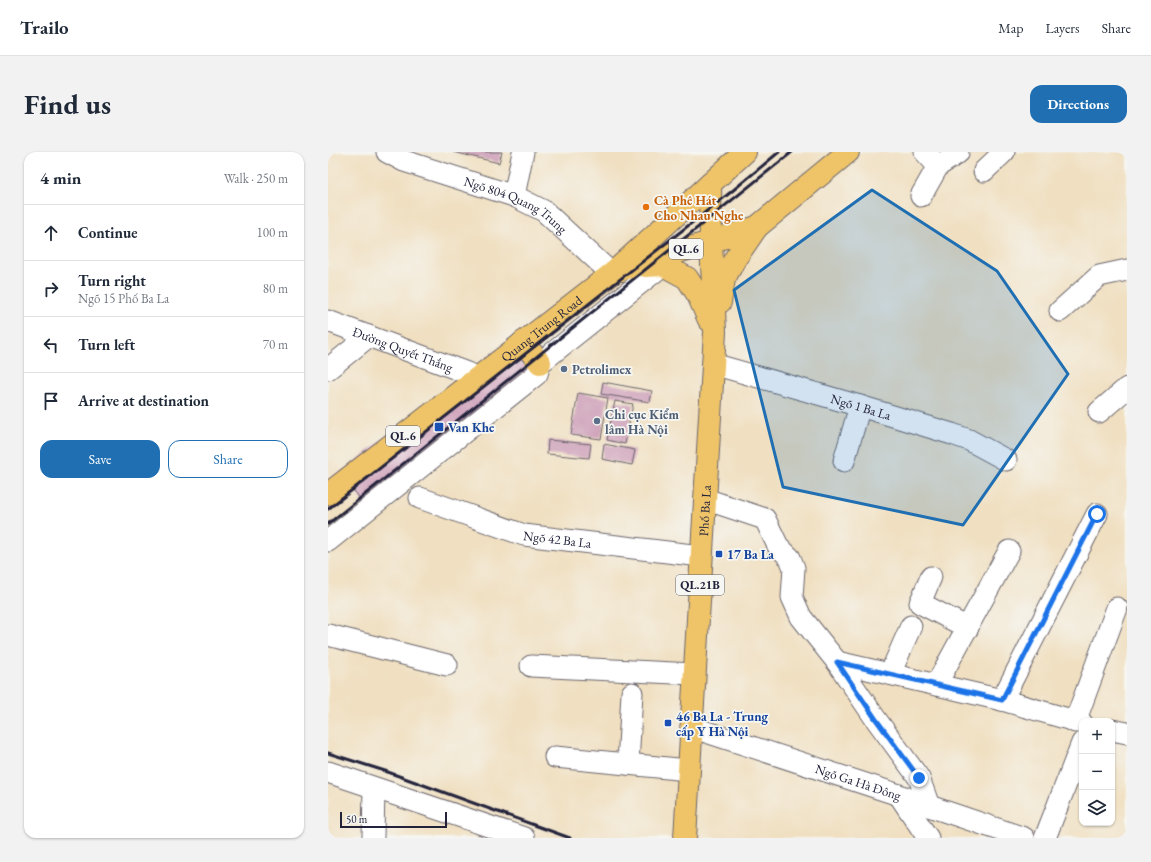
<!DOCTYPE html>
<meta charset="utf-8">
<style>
:root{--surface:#fff;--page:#f2f2f3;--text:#1f2937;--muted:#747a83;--line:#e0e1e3;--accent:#1f6fb2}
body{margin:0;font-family:"EB Garamond",serif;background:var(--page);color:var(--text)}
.controls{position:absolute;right:12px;bottom:12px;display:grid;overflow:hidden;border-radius:8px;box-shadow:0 1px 3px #0004}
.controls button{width:36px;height:36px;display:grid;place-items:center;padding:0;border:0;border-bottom:1px solid var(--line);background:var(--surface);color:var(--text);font:20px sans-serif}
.scale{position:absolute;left:12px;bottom:10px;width:107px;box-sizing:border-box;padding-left:4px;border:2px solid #22223b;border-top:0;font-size:11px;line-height:14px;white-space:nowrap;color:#22223b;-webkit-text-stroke:3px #f6f6f2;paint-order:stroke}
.stop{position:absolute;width:12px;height:12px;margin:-9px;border:3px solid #1a73e8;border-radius:50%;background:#fff}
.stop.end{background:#1a73e8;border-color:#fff;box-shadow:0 1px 4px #0008}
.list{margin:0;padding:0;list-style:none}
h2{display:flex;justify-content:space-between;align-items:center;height:52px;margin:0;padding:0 16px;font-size:17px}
h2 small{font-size:13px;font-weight:400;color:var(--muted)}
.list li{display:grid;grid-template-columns:26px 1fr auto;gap:12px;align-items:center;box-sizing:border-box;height:56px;padding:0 16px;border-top:1px solid var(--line)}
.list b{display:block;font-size:15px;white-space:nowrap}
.list p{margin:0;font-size:13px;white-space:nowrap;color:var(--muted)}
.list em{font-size:13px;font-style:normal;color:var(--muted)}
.actions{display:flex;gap:8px;padding:12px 16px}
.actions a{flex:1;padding:9px 0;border:1px solid var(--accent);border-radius:12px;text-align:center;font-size:14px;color:var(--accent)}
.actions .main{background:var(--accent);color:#fff}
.icon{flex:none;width:22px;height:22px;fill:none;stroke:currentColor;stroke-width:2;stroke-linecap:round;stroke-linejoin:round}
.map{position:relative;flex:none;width:799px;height:686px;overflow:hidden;border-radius:12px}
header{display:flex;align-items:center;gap:24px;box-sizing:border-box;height:56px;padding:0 20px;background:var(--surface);border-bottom:1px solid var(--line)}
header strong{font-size:19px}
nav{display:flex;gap:22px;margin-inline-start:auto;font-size:14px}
.intro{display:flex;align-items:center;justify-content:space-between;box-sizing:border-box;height:96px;padding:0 24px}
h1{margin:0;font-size:28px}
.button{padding:10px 18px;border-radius:12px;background:var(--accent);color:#fff;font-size:14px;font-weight:700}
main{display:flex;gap:24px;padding:0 24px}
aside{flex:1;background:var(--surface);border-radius:12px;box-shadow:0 1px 3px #0004}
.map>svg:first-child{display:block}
.building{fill:#ca98b4}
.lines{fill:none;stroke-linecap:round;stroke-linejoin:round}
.minor-casing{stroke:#6a646a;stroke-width:23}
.highway-casing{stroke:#6a646a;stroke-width:24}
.minor{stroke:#fff;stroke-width:21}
.highway{stroke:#efc469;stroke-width:22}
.rail{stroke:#22223b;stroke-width:3}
.route{stroke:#1a73e8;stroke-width:5}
.marked{fill:#1f6fb2;fill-opacity:0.2;stroke:#1f6fb2;stroke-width:3;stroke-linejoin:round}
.food-dot{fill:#e8710a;stroke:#f6f6f2;stroke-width:1.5}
.service-dot{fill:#5c6f8a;stroke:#f6f6f2;stroke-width:1.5}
.transit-dot{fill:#1a4fb4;stroke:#f6f6f2;stroke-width:1.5}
.labels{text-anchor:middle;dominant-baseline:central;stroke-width:3.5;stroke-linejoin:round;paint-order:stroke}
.shield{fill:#f6f6f2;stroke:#626272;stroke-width:1}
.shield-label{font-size:12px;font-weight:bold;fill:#22223b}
.food-label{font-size:13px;font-weight:bold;fill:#c56008;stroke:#f6f6f2;text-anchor:start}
.street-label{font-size:13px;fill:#22223b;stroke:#f6f6f2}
.service-label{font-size:13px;font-weight:bold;fill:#4e5e75;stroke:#f6f6f2;text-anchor:start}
.transit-label{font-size:13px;font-weight:bold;fill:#164399;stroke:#f6f6f2;text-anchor:start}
</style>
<header>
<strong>Trailo</strong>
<nav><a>Map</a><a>Layers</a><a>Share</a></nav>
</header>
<div class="intro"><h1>Find us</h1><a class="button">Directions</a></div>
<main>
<aside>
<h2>4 min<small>Walk · 250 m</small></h2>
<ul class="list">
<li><svg class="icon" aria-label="ahead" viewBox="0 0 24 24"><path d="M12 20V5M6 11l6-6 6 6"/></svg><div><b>Continue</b></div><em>100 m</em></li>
<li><svg class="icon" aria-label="right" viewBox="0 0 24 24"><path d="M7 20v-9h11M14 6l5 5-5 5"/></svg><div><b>Turn right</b><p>Ngõ 15 Phố Ba La</p></div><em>80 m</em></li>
<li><svg class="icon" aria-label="left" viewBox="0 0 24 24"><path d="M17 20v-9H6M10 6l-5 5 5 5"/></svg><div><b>Turn left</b></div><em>70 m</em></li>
<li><svg class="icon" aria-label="arrive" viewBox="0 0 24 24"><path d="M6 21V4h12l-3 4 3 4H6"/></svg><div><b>Arrive at destination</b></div></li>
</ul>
<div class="actions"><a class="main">Save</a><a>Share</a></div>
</aside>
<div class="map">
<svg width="799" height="686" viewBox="0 0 799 686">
<rect width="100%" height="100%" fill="#f6f6f2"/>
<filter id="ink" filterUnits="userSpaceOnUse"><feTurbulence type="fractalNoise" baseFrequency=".025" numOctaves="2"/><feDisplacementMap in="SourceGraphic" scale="8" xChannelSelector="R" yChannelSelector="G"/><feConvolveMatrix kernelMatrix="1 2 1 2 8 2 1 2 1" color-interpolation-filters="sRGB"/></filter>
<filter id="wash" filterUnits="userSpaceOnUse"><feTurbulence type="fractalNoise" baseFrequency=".012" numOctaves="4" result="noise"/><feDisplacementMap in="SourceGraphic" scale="16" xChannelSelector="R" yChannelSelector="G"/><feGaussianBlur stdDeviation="0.9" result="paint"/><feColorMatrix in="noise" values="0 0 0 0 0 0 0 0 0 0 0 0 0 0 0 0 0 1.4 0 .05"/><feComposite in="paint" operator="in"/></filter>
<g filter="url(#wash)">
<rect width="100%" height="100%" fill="#f0dfc0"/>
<g id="blocks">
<g class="building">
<path d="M125,0H174L171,11Z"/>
<path d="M180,190L211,228L42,359L12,321Z"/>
<path d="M275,230L324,239L322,250L273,242Z"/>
<path d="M250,241L280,246L273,287L243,283Z"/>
<path d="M287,249L305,252L297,292L279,288Z"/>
<path d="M220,288L263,292L261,306L219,302Z"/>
<path d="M276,292L307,298L304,313L274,307Z"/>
</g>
</g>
</g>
<g filter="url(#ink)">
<use href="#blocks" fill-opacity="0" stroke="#6a646a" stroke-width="1"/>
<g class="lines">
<g class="minor-casing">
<g id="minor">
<path id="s1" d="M59,0L76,9L186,44L216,59L284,122"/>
<path d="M610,14L630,1"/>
<path d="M656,19L676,0"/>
<path d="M186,44L195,0"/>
<path d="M593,44L610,14L597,0"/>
<path d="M732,159L771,124L799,118"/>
<path id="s2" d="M0,169L150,225"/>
<path id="s3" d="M385,212L532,254L624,282L641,288L678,308"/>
<path d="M0,217L41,184"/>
<path d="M771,260L799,236"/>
<path d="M516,309L532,254"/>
<path id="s4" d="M92,346L196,383L373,404"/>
<path d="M377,347L437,367L450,394L462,406L466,416L464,445L473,465L509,510L547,566L591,626L601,654"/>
<path d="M0,389L209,222L212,211L335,113"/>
<path d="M603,425L592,451L640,476"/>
<path d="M0,483L119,513"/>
<path d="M509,510L674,548L754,571"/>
<path d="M203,514L366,522"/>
<path d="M562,522L583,474"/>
<path d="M608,533L681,399"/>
<path d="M674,548L769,362"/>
<path d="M747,570L789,456"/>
<path id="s5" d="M363,575L571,643L601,654L696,686"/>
<path d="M784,578L799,581"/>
<path d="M227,605L360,618"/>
<path d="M300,612L304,541"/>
<path d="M0,620L196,686"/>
<path d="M571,643L600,686"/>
<path d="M45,686L46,636"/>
<path d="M717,686L754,591"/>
</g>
</g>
<g class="highway-casing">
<g id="highway">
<path d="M317,114L335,113L359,126L370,143L381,168"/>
<path d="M293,118L429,75L520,0"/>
<path d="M392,150L396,127L407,107L429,75"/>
<path d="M195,190L212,211"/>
<path id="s6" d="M0,342L286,120L417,0"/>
<path id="s7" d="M357,686L387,180L383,89L382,32"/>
</g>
</g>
<use href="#minor" class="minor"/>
<use href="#highway" class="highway"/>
<g class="rail">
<path d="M0,357L403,40L451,0"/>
<path d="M0,372L464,0"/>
<path d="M0,601L57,619L242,686"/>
</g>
</g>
</g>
<g class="lines" filter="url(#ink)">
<path class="route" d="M591,626L547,566L509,510L674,548L769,362"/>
</g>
<path class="marked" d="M544,38L669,119L740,222L635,373L455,335L406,138Z"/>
<circle class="food-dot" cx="318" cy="55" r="4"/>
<g class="service-dot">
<circle cx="236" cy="217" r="4"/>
<circle cx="269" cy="269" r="4"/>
</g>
<g class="transit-dot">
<rect x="106" y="270" width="10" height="10" rx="2"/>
<rect x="387" y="398" width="8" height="8" rx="2"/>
<rect x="336" y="567" width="8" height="8" rx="2"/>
</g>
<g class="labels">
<g class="shield">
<rect x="341" y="87" width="34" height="20" rx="3"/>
<rect x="58" y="274" width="34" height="20" rx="3"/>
<rect x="348" y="423" width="48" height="20" rx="3"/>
</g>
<g class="shield-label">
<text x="358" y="97">QL.6</text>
<text x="75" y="284">QL.6</text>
<text x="372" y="433">QL.21B</text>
</g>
<g class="food-label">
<text x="326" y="48">Cà Phê Hát<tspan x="326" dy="15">Cho Nhau Nghe</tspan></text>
</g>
<g class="street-label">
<text stroke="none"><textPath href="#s1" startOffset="140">Ngõ 804 Quang Trung</textPath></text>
<text stroke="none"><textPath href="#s6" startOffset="270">Quang Trung Road</textPath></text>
<text stroke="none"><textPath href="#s2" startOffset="80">Đường Quyết Thắng</textPath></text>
<text stroke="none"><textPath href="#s3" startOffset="154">Ngõ 1 Ba La</textPath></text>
<text stroke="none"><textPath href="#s7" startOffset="328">Phố Ba La</textPath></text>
<text stroke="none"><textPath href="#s4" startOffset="144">Ngõ 42 Ba La</textPath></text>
<text stroke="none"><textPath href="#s5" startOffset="176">Ngõ Ga Hà Đông</textPath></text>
</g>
<g class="service-label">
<text x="244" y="217">Petrolimex</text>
<text x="277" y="262">Chi cục Kiểm<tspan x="277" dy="15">lâm Hà Nội</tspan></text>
</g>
<g class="transit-label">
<text x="120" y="275">Van Khe</text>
<text x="399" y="402">17 Ba La</text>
<text x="348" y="564">46 Ba La - Trung<tspan x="348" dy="15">cấp Y Hà Nội</tspan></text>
</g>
</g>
</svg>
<div class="controls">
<button>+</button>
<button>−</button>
<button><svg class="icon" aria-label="layers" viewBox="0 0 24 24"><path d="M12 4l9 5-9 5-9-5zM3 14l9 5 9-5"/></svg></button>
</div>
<div class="scale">50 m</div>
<div class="stop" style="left:769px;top:362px"></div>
<div class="stop end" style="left:591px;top:626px"></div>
</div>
</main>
